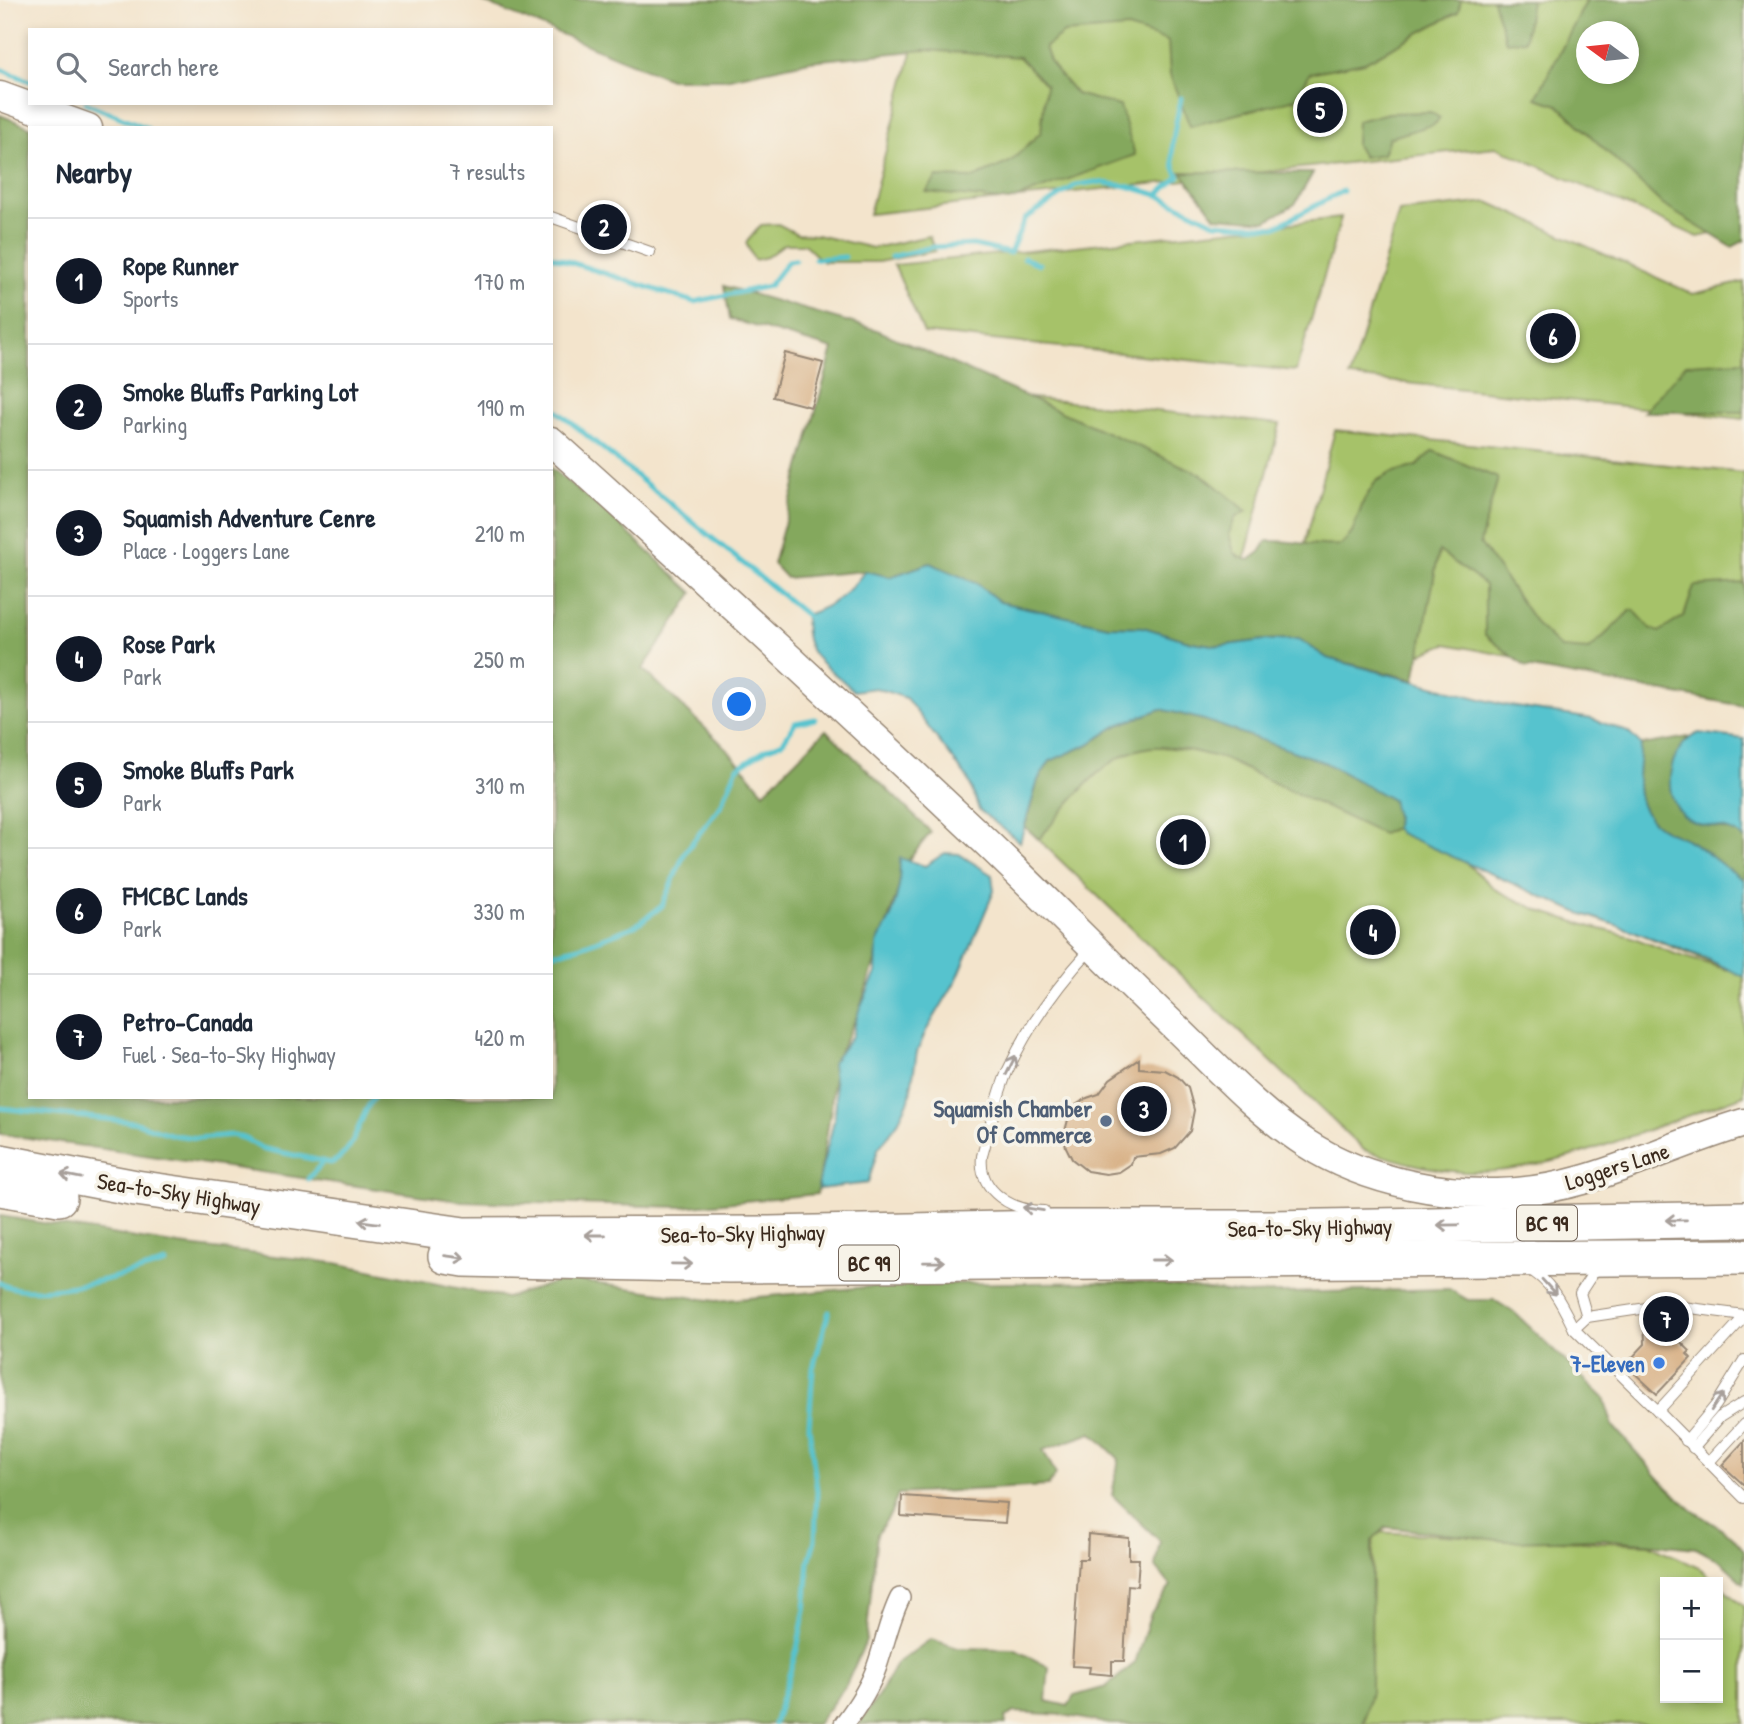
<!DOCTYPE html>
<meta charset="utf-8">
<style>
:root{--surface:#fff;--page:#f2f2f3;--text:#1f2937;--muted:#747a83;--line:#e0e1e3;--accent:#111827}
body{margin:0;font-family:"Patrick Hand",sans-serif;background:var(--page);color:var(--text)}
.controls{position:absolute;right:21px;bottom:21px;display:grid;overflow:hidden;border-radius:0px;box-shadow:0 4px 10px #0003}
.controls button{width:63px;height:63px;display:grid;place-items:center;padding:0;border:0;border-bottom:2px solid var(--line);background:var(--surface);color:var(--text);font:35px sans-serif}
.compass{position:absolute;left:1576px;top:21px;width:63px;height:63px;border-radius:50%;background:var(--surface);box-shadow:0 4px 10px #0003;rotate:285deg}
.you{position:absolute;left:740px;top:705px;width:24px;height:24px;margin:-18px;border:5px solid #fff;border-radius:50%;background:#1a73e8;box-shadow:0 0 0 10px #1a73e833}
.badge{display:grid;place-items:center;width:46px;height:46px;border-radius:50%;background:var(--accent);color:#fff;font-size:23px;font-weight:700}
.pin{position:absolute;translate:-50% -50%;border:4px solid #fff;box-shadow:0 2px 7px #0006}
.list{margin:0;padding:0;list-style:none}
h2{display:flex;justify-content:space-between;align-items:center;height:91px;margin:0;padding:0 28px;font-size:30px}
h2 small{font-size:23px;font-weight:400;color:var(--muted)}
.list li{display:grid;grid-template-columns:46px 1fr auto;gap:21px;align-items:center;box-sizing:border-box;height:126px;padding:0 28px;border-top:2px solid var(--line)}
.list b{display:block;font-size:26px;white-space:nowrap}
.list p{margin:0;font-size:23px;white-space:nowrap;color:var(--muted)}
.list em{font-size:23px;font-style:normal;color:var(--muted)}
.icon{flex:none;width:38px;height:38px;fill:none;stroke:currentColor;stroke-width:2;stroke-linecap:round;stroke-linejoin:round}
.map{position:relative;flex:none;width:1744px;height:1724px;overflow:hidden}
.search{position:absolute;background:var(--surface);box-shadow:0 4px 10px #0003;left:28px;top:28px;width:525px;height:77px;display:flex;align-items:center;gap:18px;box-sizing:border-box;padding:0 24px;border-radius:0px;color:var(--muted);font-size:26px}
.panel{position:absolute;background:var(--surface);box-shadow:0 4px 10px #0003;left:28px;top:126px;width:525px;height:973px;border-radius:0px}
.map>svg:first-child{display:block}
.green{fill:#a6c269;stroke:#707644;stroke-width:2;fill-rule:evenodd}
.forest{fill:#84a85d;stroke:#60693e;stroke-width:2;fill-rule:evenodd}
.water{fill:#56c3ce;stroke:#487676;stroke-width:2}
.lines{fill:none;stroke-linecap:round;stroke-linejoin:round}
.stream{stroke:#56c3ce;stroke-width:5}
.building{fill:#d8b186}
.lane-casing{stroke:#978775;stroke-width:12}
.street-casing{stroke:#978775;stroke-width:22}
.secondary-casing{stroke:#978775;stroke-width:31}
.highway-casing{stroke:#978775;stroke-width:38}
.lane{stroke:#fff;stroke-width:10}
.street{stroke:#fff;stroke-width:19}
.secondary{stroke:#fff;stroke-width:28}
.highway{stroke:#fff;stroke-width:35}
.oneway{stroke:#a79f9a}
.service-dot{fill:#5c6f8a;stroke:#f7f3e8;stroke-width:2.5}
.shop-dot{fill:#3f7fe0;stroke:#f7f3e8;stroke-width:2.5}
.labels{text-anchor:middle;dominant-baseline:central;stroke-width:7;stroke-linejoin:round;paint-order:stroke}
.shield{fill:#f7f3e8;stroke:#73665b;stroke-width:2}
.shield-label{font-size:21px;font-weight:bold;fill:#3b2a1e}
.service-label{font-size:23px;font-weight:bold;fill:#4e5e75;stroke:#f7f3e8;text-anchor:end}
.street-label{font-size:23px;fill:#3b2a1e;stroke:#f7f3e8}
.shop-label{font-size:23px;font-weight:bold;fill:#366cbe;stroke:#f7f3e8;text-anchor:end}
</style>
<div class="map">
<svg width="1744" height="1724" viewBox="0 0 1744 1724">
<rect width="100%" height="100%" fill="#f7f3e8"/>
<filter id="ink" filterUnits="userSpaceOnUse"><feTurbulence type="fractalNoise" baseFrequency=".0143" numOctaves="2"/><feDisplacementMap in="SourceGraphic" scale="14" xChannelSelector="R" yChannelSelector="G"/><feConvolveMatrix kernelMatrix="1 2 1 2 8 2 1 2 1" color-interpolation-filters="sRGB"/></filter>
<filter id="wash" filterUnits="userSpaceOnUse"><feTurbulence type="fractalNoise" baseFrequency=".00686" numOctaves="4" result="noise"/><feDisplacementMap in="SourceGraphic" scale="28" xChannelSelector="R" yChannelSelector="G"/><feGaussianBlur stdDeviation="1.57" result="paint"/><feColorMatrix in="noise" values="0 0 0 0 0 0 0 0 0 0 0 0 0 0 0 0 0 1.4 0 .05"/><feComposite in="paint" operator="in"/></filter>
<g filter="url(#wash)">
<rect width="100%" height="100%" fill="#f3e4cc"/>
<g class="green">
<path d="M926,0H1744V227L1698,237L1496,147L869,214ZM1586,32H1628V74H1586Z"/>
<path d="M1488,202L1693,294L1744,282V419L1350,377L1399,212Z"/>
<path d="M1341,218L1296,371L924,333L894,265Z"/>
<path d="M778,224L797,234L817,235L873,248L929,236L935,251L878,262H823L804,244H784L767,257L754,260L746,243L761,225Z"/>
<path d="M994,394L1280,424L1230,615Z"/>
<path d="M1335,430L1744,473V652L1732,698L1446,644L1399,662L1285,618Z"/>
<path d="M1078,709L1744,934V1095C1707,1109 1670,1122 1634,1135C1577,1156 1523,1174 1463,1172C1428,1170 1397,1160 1364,1150L1017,819L1050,752ZM1465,862L1577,912L1631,930L1728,970L1678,955L1629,936L1592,927L1540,911L1496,890Z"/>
<path d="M1374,1532L1649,1544L1701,1569L1716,1582H1665V1698H1718V1584L1744,1606V1724H1365Z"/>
</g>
<g class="forest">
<path d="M478,0H1461L1458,12L1365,62L1310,73L1296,99L1190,126L1170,75L1168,41L1128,28L1064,33L1045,47L1051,64L1076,94L1120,106L1135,155L1009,201L926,192L937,177L973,178L1010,162L1041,132L1046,85L1019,57L925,50L810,61L725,79H670Z"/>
<path d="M1493,0H1531L1525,40L1506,42Z"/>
<path d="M1587,0H1744V241L1732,247L1663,205L1558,105L1536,98ZM1586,32H1628V74H1586Z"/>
<path d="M1430,112L1440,118L1435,124L1389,138L1383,154L1363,157L1356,145L1357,121L1388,113Z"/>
<path d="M0,115L32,128H30V1097H551V468L610,516L693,593L643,669L726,748L764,792L826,730L931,832L907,862L858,1014L835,1061L831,1107L817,1194L681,1207L459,1201L0,1134Z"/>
<path d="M1181,172L1313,173L1295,204L1266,221L1216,217Z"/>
<path d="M724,286L877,330L1201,474L1247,511L1235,518L1229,534L1234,552L1239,557L1249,560L1260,552L1267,541C1292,540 1316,547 1341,545L1352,533L1364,500L1376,481L1391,473L1417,466L1433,451L1498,478L1480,543L1538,626L1561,648L1589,650L1630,611L1634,610L1651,629L1659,632L1684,616L1694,586L1744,583V706L1526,667L1485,635V585L1439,551L1415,680L1327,658L1299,639L1265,640L1219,646L1192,642L1143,627L1108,626L1000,602L976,583L930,563L890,577L865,571L786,578L773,564L833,349L730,319Z"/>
<path d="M1744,361V412H1644L1686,364Z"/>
<path d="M1161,709L1204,720L1324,762L1393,800L1396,816L1395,828L1382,834L1224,759C1203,753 1182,748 1160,747C1107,745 1070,804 1039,839L1025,827L1038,780L1050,761L1089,744L1118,725Z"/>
<path d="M1688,737L1673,762L1696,823L1736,832L1744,839V880C1723,868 1707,850 1686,839C1677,834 1665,832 1657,825C1631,805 1638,773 1641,745Z"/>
<path d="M0,1216L179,1245L335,1263L506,1298L566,1279L716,1301L899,1284L1137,1282L1244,1294L1449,1289L1468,1300H1494L1515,1313L1604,1398L1613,1426L1664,1484L1692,1510L1732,1536L1744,1550V1583L1720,1561L1696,1548L1601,1539L1507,1541L1386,1527L1372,1541L1371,1692L1363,1724H1110L1063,1715L1015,1712L1005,1717L1006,1724H859L881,1692L896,1664L931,1639L958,1648L1014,1649L1049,1667L1046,1701L1068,1706L1074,1696L1106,1687L1135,1663L1151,1613L1171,1586L1155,1566L1160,1541L1112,1495L1119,1459L1092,1433L1043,1450L1056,1474L1048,1486L898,1494L891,1513L877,1534L866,1641L846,1685L817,1724H0Z"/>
</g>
<g class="water">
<path d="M930,563L976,583L1000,602L1108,626L1143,627L1192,642L1219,646L1265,640L1299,639L1327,658L1504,705L1592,719L1628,732L1641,745C1638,773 1631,805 1657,825C1665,832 1677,834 1686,839C1707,850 1723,868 1744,880V977L1705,958L1631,930L1577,912L1399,833L1395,828L1396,816L1392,800L1324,762L1204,720L1161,709L1118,725L1089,744L1050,761L1038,780L1020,842L979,810L968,779L906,698L876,688L854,691C827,664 801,659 806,615C834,605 847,595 865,571L890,577Z"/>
<path d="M1699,733L1744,739V839C1727,822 1700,831 1684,816C1659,793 1669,745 1699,733Z"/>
<path d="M945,853L959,854L992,875L994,891L957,979L926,1031L917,1052L909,1100L897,1124L878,1149L868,1183L818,1189C821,1160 835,1132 836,1102C836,1089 833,1076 832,1063L852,1036L859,1010L876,973L877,943L892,915L899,886L900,858L925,866Z"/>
</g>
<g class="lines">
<g class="stream">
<path d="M0,69L30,81"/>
<path d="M86,103L147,128"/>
<path d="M1158,195L1179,176C1165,156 1177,121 1181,98"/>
<path d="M551,256L694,302L769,286L788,261L795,260"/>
<path d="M891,257L932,247L973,245L1010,253L1025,219L1076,185L1096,182L1127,186L1158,195L1215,223L1275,227L1343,191"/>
<path d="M1024,258L1039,264"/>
<path d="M815,259L845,257"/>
<path d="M551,406L811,619"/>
<path d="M551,954L582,946L635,926L662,906L685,852L721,805L737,768L766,749L783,742L795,723L815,719"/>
<path d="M0,1108L134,1122L173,1135L198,1138L232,1135L246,1139L261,1148L331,1163C356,1153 358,1117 374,1097"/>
<path d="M308,1179L323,1162"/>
<path d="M0,1283C32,1303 130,1274 166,1263"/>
<path d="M774,1724L797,1649L805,1610L809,1561L815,1540L817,1491L809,1426L813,1368L829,1311"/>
</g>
</g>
<g id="blocks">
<g class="building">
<path d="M785,353L823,363L811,407L773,397Z"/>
<path d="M1139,1059V1068L1165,1070L1178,1077L1188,1088L1194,1110L1190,1131L1175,1148L1161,1154L1133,1157L1131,1164L1119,1172L1106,1174L1087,1171L1072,1159L1066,1147L1064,1135L1069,1116L1076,1105L1087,1098L1099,1094L1110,1079Z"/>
<path d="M1667,1313L1687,1315V1328L1667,1329L1690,1351L1687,1354L1691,1358L1657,1394L1629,1368L1632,1365L1629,1361L1645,1344L1644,1316Z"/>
<path d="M1744,1441V1485L1722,1465Z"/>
<path d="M902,1496L1007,1503L1005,1523L901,1516Z"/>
<path d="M1088,1534L1129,1538V1559H1139L1137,1586L1128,1585L1124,1661H1112V1675L1089,1673L1090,1667L1072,1666L1079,1559H1087Z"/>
</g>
</g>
</g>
<g filter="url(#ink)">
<use href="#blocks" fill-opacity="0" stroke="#978775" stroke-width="2"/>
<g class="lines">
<g class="lane-casing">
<g id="lane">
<path d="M551,217L650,252"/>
<path d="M1044,1211C1013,1211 978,1192 982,1156C990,1128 996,1099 1007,1072C1027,1028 1058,985 1090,950"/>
<path d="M1528,1269C1552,1281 1563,1307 1574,1329"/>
<path d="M1744,1315L1667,1305L1587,1317L1574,1329L1658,1411L1744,1317"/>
<path d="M1587,1317L1580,1293L1597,1267"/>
<path d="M1658,1411L1744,1498"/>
<path d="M1686,1441L1716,1405L1744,1360"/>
<path d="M1693,1448L1720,1417L1744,1402"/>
<path d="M1709,1462L1744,1424"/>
</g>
</g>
<g class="street-casing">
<path id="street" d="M844,1724C857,1707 870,1687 877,1666C885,1643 889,1620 900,1598"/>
</g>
<g class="secondary-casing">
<g id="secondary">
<path d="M0,96L88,128"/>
<path d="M551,441C698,573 842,706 986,842C1049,902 1110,965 1173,1025C1216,1066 1257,1112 1307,1144C1339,1165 1375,1177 1411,1185C1467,1197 1527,1196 1582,1180C1637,1164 1689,1139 1744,1123"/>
</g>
</g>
<g class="highway-casing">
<g id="highway">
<path d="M0,1162L136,1188L464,1235L769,1234L1054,1228H1271L1744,1219"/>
<path d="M0,1188L59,1198"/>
<path d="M446,1256L464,1259L729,1265L1744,1257"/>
</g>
</g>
<use href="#lane" class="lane"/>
<use href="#street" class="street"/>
<use href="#secondary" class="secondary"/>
<use href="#highway" class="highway"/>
</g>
<defs><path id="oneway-shaft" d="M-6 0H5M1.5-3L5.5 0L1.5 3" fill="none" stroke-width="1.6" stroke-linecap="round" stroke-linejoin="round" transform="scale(1.75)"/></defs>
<g class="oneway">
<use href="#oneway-shaft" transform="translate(1011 1065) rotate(-64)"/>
<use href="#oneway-shaft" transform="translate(71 1176) rotate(-169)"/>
<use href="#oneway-shaft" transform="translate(1033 1209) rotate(-171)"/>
<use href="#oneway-shaft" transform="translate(1676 1220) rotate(179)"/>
<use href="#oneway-shaft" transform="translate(369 1222) rotate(-172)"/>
<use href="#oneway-shaft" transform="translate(1448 1225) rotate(179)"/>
<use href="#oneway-shaft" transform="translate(595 1235) rotate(180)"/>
<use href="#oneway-shaft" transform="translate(455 1257) rotate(7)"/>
<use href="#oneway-shaft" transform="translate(1162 1260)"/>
<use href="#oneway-shaft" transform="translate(934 1262) rotate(-1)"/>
<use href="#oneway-shaft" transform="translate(682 1264) rotate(1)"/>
<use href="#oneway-shaft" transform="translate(1549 1287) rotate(48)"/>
<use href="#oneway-shaft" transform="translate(1717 1402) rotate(-56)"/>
</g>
</g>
<circle class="service-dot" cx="1106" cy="1121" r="7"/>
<circle class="shop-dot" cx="1659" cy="1363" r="7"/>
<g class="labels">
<g class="shield">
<rect x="1517" y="1205.5" width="60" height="35" rx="5"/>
<rect x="839" y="1245.5" width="60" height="35" rx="5"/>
</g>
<g class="shield-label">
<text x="1547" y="1223">BC 99</text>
<text x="869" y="1263">BC 99</text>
</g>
<g class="service-label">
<text x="1092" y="1108">Squamish Chamber<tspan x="1092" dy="26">Of Commerce</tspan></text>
</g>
<g class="street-label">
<text transform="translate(1617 1166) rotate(-18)">Loggers Lane</text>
<text transform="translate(179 1193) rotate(9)">Sea-to-Sky Highway</text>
<text transform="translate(1310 1227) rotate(-1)">Sea-to-Sky Highway</text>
<text transform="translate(743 1233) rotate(-1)">Sea-to-Sky Highway</text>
</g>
<g class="shop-label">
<text x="1645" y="1363">7-Eleven</text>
</g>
</g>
</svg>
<div class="controls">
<button>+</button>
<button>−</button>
</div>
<svg class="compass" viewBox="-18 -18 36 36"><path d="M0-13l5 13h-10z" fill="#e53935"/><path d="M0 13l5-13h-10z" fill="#747a83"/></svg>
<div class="you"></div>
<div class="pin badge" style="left:1183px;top:842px">1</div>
<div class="pin badge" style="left:604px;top:227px">2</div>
<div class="pin badge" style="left:1144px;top:1109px">3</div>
<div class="pin badge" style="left:1373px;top:932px">4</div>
<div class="pin badge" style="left:1320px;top:110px">5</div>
<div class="pin badge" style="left:1553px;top:336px">6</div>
<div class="pin badge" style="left:1666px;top:1319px">7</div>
<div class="search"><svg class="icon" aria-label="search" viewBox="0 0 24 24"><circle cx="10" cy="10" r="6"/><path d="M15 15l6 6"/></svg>Search here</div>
<section class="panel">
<h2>Nearby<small>7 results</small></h2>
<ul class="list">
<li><span class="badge">1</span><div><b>Rope Runner</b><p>Sports</p></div><em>170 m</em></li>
<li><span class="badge">2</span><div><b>Smoke Bluffs Parking Lot</b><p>Parking</p></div><em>190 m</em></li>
<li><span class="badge">3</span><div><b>Squamish Adventure Cenre</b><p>Place · Loggers Lane</p></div><em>210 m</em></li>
<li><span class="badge">4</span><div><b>Rose Park</b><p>Park</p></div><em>250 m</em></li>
<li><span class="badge">5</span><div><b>Smoke Bluffs Park</b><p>Park</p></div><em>310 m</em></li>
<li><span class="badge">6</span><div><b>FMCBC Lands</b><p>Park</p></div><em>330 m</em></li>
<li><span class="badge">7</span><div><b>Petro-Canada</b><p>Fuel · Sea-to-Sky Highway</p></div><em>420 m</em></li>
</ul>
</section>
</div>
